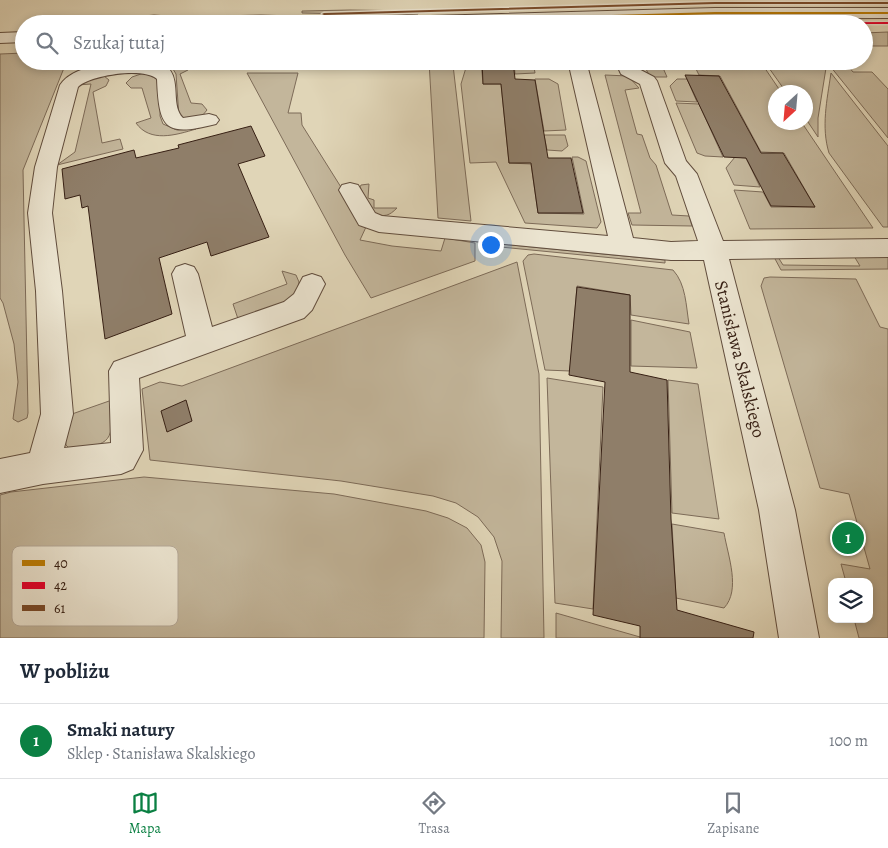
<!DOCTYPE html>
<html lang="pl">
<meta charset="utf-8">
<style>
:root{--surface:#fff;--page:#f2f2f3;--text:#1f2937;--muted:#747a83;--line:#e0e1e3;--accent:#0b8043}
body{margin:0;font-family:Alegreya,serif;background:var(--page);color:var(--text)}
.controls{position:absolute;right:15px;bottom:15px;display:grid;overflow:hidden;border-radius:10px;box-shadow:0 2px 8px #0003}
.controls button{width:45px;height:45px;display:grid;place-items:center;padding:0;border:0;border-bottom:1px solid var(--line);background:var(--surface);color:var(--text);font:25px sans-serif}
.compass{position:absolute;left:768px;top:85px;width:45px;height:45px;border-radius:50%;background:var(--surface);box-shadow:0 2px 8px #0003;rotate:206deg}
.you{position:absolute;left:490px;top:244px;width:18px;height:18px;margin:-12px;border:4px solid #fff;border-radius:50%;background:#1a73e8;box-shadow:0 0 0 8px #1a73e833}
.badge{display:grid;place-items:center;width:32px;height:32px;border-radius:50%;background:var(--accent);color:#fff;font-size:16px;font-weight:700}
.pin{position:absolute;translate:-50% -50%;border:2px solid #fff;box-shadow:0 1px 5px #0006}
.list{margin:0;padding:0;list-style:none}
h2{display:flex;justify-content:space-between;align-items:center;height:65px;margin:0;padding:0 20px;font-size:21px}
h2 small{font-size:16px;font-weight:400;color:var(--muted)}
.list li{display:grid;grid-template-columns:32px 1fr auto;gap:15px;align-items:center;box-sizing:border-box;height:75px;padding:0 20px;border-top:1px solid var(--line)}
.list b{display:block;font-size:19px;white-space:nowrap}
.list p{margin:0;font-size:16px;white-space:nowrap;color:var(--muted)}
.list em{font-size:16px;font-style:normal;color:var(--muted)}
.icon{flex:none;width:28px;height:28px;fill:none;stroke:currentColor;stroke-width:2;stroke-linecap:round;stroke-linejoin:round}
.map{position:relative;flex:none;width:888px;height:638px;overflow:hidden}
.search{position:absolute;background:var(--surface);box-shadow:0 2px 8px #0003;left:15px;right:15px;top:15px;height:55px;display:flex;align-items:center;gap:12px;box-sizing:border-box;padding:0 18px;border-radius:28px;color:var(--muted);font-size:19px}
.sheet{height:140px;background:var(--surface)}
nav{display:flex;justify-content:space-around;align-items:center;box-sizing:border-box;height:70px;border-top:1px solid var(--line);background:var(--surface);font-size:14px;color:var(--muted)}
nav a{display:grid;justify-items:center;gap:2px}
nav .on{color:var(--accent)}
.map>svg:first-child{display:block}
.green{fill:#c3b69b;stroke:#7d6b58}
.building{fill:#8f7e69;stroke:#372014}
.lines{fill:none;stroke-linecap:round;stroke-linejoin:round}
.minor-casing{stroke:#614d3d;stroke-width:2}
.minor{fill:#ebe4d0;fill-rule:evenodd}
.bus-1-casing{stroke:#ebe4d0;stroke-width:3}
.bus-2-casing{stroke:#ebe4d0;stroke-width:3}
.bus-3-casing{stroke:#ebe4d0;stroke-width:3}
.bus-1{fill:#bd7e06;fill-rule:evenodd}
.bus-2{fill:#e4002b;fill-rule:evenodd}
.bus-3{fill:#7a4b2a;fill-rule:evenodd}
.labels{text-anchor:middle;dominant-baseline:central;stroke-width:4;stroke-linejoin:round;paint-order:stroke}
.street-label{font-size:18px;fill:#372014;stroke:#ebe4d0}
.key{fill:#ebe4d0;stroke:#b5a998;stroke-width:1}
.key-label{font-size:14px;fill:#372014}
</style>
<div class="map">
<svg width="888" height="638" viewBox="0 0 888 638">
<rect width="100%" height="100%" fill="#e0d5b7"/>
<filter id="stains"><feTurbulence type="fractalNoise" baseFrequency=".004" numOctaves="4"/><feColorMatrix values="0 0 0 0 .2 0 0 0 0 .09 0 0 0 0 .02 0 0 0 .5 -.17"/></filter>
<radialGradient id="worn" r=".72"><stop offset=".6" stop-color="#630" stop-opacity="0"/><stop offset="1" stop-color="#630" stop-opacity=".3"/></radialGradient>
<g class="green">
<path d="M350,10L418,11V14L349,17V14L302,13V11Z"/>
<path d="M154,15L181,17L261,15L323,17L136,24L176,21L177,18L135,20V17Z"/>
<path d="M732,19H783L787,24H478Z"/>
<path d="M888,32V46H872L864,41V33Z"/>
<path d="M24,53V61H70L66,63L23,170L28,413L27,418L18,422L13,419L18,382L14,344L3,303L0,298V54Z"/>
<path d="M429,61H450L453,65L471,221L438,218Z"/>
<path d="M468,61H481L483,84H501L509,163L531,164L538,213L584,214L572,157H578L586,161L601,222L597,228L525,223L496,162L470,163L461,84Z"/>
<path d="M514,61H533L535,73L515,74Z"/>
<path d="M642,61H660L667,77H650Z"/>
<path d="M692,61H760L781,92H776V122L802,123L873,228L750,229L734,190L763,192L771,207H815L784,153L761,152L720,76L699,75Z"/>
<path d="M764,61H821L826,68L818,118V137L806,119V92H786Z"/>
<path d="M826,61H844L853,72H872L888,89V138Z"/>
<path d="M191,65L188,70L180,74L191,103L202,104L207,110L202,116L184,119L179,117L176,74L173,69Z"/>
<path d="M144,73L160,78V116L163,124L177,130L196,129C176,135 150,143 136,123L151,118L142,88H131L126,83L132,77Z"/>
<path d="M247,73H298L288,113H301L302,125L366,227L360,240L392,246L441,251L445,238L475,243V261L371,298L345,255Z"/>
<path d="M831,73L888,146V227H883L829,153C821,127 827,100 831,73Z"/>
<path d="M605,75L628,76L639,88L625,90L637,134L642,135L650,158L656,165L672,215L689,216L692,226L632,225L628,213H641Z"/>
<path d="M104,76L109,80L106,86L93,92L102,143L120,139L123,149L57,165L75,152L91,84L77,85L79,82Z"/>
<path d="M535,79H549L558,84L566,130L544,131Z"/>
<path d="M677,79H687L697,102L676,101L670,86Z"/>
<path d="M676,103L699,104L723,157L705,156L697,153Z"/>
<path d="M544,135H565L568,146L562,151L547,150Z"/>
<path d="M735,157L746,158L760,187L734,185L726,168Z"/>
<path d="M369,184L368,198L374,200V208H397C389,216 385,217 374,214L360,187L361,185Z"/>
<path d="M491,243L665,260V263L490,246Z"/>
<path d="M534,254L673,270C686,284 686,306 689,324L631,315L630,295L577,286L570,371L545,370L523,261L528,255Z"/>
<path d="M854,256H888V269L781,270L774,257H778L783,265L860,266Z"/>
<path d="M517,262L539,374L544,638H501L502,561L494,537L478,517L456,503L433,496L341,481L150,460L142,389L160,382L182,386Z"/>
<path d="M282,271L296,275L299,282L297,291L290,301L238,319L233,304L287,284Z"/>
<path d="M770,277L856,279L880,327L888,329V638H859L854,619H869V582H846L841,564L870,569L849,494L820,488L761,286L764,278Z"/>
<path d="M631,320L690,332L697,368L631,366Z"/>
<path d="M547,378L603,387L593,609L555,603Z"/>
<path d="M668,380L698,384L719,519L672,513Z"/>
<path d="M112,400C112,441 114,445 70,449L66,445L65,436L72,414Z"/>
<path d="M144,477L334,494L426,511L448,518L467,528L481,545L485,562L484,638H0V495L11,492Z"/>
<path d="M672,524L724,533C728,556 741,590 724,608L676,598Z"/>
<path d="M556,613L640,637V638H556Z"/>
</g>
<g class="building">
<path d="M482,61H513L515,79L535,80L548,158H571L583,213H538L531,163H509L501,84H483Z"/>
<path d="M685,75L719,76L761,153H783L815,207L771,206L746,158L724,157Z"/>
<path d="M251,126L265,156L238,164L269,237L211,256L207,242L159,258L172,314L105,339L88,206L82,208L80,195L65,199L62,169L134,150L136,158L179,148L178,145Z"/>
<path d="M577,287L630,295V372L667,380L671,519L677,610L754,632L753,638H640V626L593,615L605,382L569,375Z"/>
<path d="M186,400L192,421L167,432L161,411Z"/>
</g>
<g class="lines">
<g class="minor-casing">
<g id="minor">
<path d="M715,8H888V18C697,18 507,24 316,24L318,21L324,19Z"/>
<path d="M24,32V42L0,43V33Z"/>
<path d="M568,61H586L633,238L671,242L698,241L676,176L665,163L640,84L621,74L615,61H633L635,67L654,77L657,81L686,161L697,174L723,241L888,239V257L729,259L795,510L819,638H779L759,510L704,260H671L379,232L359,225L339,190L342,185L350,183L358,185L375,213L382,216L608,236Z"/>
<path d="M130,63L156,66L170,70C180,84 171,106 183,118L209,114L216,116L219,120L216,124C165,137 159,129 157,79C144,67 90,75 78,87L57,167L52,213L62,291L73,414L64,448L111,443L109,371L114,362L186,336L172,274L176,267L185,264L194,267L198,274L212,327L284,302L294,294L303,277L312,274L321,277L325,284L312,310L304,318L139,378L143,450L133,469L121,474L43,484L0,493V459L30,453L41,414L36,291L28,213L35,167L60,85C74,65 107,64 130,63Z"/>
</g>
</g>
<use href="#minor" class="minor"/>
<g class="bus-1-casing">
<path id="bus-1" d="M715,12H888V14H715L387,24H331L333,23Z"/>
</g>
<g class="bus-2-casing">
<path id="bus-2" d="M888,22V24H686L688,23Z"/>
</g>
<g class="bus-3-casing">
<path id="bus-3" d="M715,2H888V4H715L324,15L322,14L324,13Z"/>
</g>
<use href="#bus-1" class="bus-1"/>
<use href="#bus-2" class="bus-2"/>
<use href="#bus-3" class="bus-3"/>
</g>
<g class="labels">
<g class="street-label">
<text transform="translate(740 359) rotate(76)">Stanisława Skalskiego</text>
</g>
</g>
<rect x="12" y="546" width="166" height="80" rx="8" class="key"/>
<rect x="22" y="560" width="23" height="6" fill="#bd7e06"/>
<rect x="22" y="582" width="23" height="7" fill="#e4002b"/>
<rect x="22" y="605" width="23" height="6" fill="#7a4b2a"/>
<g class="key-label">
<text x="54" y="568">40</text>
<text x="54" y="590">42</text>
<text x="54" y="613">61</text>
</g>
<rect width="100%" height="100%" filter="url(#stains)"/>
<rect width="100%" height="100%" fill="url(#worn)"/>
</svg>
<div class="controls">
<button><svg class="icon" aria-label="layers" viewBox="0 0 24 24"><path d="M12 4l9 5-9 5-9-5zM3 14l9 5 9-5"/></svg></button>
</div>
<svg class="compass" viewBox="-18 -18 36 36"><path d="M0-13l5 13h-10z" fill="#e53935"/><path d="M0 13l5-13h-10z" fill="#747a83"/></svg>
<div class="you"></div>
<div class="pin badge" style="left:848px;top:538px">1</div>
<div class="search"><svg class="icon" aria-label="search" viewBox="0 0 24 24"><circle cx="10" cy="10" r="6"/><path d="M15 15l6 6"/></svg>Szukaj tutaj</div>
</div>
<section class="sheet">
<h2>W pobliżu<small></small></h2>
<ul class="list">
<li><span class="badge">1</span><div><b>Smaki natury</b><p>Sklep · Stanisława Skalskiego</p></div><em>100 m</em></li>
</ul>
</section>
<nav>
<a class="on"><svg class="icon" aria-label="map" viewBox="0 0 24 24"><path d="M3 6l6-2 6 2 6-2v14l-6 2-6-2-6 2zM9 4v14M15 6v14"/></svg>Mapa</a>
<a><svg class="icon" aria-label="directions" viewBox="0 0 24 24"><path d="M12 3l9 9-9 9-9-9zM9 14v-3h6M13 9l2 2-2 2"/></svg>Trasa</a>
<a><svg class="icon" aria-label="saved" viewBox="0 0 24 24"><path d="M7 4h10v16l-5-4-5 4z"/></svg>Zapisane</a>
</nav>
